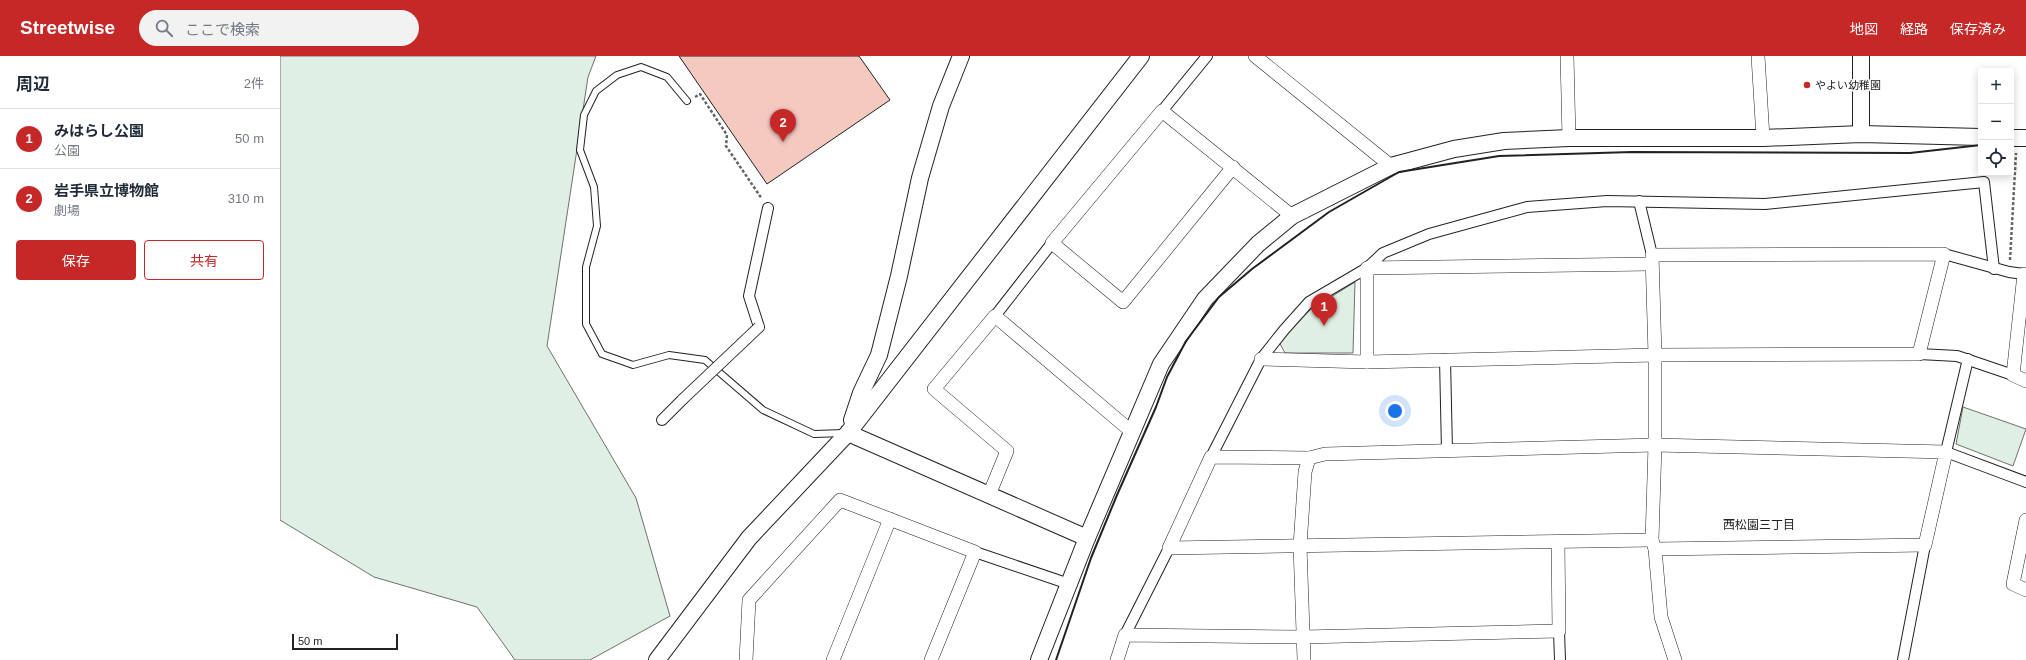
<!DOCTYPE html>
<html lang="ja">
<meta charset="utf-8">
<style>
:root{--surface:#fff;--page:#f2f2f3;--text:#1f2937;--muted:#747a83;--line:#e0e1e3;--accent:#c62828}
body{margin:0;font-family:Helvetica,"Noto Sans JP",sans-serif;background:var(--page);color:var(--text)}
.controls{position:absolute;right:12px;top:12px;display:grid;overflow:hidden;border-radius:4px;box-shadow:0 2px 10px #0003}
.controls button{width:36px;height:36px;display:grid;place-items:center;padding:0;border:0;border-bottom:1px solid var(--line);background:var(--surface);color:var(--text);font:20px sans-serif}
.scale{position:absolute;left:12px;bottom:10px;width:106px;box-sizing:border-box;padding-left:4px;border:2px solid #222;border-top:0;font-size:11px;line-height:14px;white-space:nowrap;color:#222;-webkit-text-stroke:3px #fff;paint-order:stroke}
.you{position:absolute;left:1115px;top:355px;width:14px;height:14px;margin:-10px;border:3px solid #fff;border-radius:50%;background:#1a73e8;box-shadow:0 0 0 6px #1a73e833}
.badge{display:grid;place-items:center;width:26px;height:26px;border-radius:50%;background:var(--accent);color:#fff;font-size:13px;font-weight:700}
.pin{position:absolute;translate:-50% -33px;filter:drop-shadow(0 1px 2px #0008)}
.pin::after{content:'';position:absolute;top:21px;width:14px;height:12px;background:inherit;clip-path:polygon(0 0,100% 0,50% 100%)}
.list{margin:0;padding:0;list-style:none}
h2{display:flex;justify-content:space-between;align-items:center;height:52px;margin:0;padding:0 16px;font-size:17px}
h2 small{font-size:13px;font-weight:400;color:var(--muted)}
.list li{display:grid;grid-template-columns:26px 1fr auto;gap:12px;align-items:center;box-sizing:border-box;height:60px;padding:0 16px;border-top:1px solid var(--line)}
.list b{display:block;font-size:15px;white-space:nowrap}
.list p{margin:0;font-size:13px;white-space:nowrap;color:var(--muted)}
.list em{font-size:13px;font-style:normal;color:var(--muted)}
.actions{display:flex;gap:8px;padding:12px 16px}
.actions a{flex:1;padding:9px 0;border:1px solid var(--accent);border-radius:4px;text-align:center;font-size:14px;color:var(--accent)}
.actions .main{background:var(--accent);color:#fff}
.icon{flex:none;width:22px;height:22px;fill:none;stroke:currentColor;stroke-width:2;stroke-linecap:round;stroke-linejoin:round}
.map{position:relative;flex:none;width:1746px;height:604px;overflow:hidden}
header{display:flex;align-items:center;gap:24px;box-sizing:border-box;height:56px;padding:0 20px;background:var(--accent);color:#fff}
header strong{font-size:19px}
nav{display:flex;gap:22px;margin-inline-start:auto;font-size:14px}
.search{width:280px;height:36px;background:var(--page);display:flex;align-items:center;gap:10px;box-sizing:border-box;padding:0 14px;border-radius:22px;color:var(--muted);font-size:15px}
main{display:flex}
aside{flex:1;background:var(--surface)}
.map>svg:first-child{display:block}
.green{fill:#e0efe3;stroke:#6f6f6f}
.building{fill:#f3c9c0;stroke:#222}
.lines{fill:none;stroke-linecap:round;stroke-linejoin:round}
.service-casing{stroke:#222;stroke-width:8}
.pedestrian-casing{stroke:#222;stroke-width:12}
.minor-casing{stroke:#222;stroke-width:14}
.tertiary-casing{stroke:#222;stroke-width:18}
.path{stroke:#646464;stroke-width:2.5;stroke-dasharray:3 2;stroke-linecap:butt}
.service{stroke:#fff;stroke-width:6}
.pedestrian{stroke:#fff;stroke-width:10}
.minor{stroke:#fff;stroke-width:13}
.tertiary{stroke:#fff;stroke-width:16}
.pedestrian-bridge-casing{stroke:#222;stroke-width:12;stroke-linecap:butt}
.pedestrian-bridge{stroke:#fff;stroke-width:10}
.wall{stroke:#222;stroke-width:2}
.poi-dot{fill:#c62828;stroke:#fff;stroke-width:1.5}
.labels{text-anchor:middle;dominant-baseline:central;stroke-width:3;stroke-linejoin:round;paint-order:stroke}
.poi-label{font-size:11px;fill:#222;stroke:#fff;text-anchor:start}
.neighbourhood-label{font-size:12px;fill:#222;stroke:#fff}
</style>
<header>
<strong>Streetwise</strong>
<div class="search"><svg class="icon" aria-label="search" viewBox="0 0 24 24"><circle cx="10" cy="10" r="6"/><path d="M15 15l6 6"/></svg>ここで検索</div>
<nav><a>地図</a><a>経路</a><a>保存済み</a></nav>
</header>
<main>
<aside>
<h2>周辺<small>2件</small></h2>
<ul class="list">
<li><span class="badge">1</span><div><b>みはらし公園</b><p>公園</p></div><em>50 m</em></li>
<li><span class="badge">2</span><div><b>岩手県立博物館</b><p>劇場</p></div><em>310 m</em></li>
</ul>
<div class="actions"><a class="main">保存</a><a>共有</a></div>
</aside>
<div class="map">
<svg width="1746" height="604" viewBox="0 0 1746 604">
<rect width="100%" height="100%" fill="#fff"/>
<g class="green">
<path d="M0,0H316L308,21L267,290L356,442L390,560L310,604H235L197,551L94,521L0,464Z"/>
<path d="M1075,226L1073,297H1005L999,286L1030,254Z"/>
<path d="M1683,351L1746,373L1733,410L1676,388Z"/>
</g>
<path class="building" d="M399,0H579L610,44L487,128Z"/>
<g class="lines">
<g class="service-casing">
<path id="service" d="M407,45L387,21L361,11L337,19L316,35L304,59L300,94L314,131L317,170L306,211V268L322,298L353,309L389,299L425,304L483,354L534,378L565,377"/>
</g>
<g class="pedestrian-casing">
<g id="pedestrian">
<path d="M882,55L927,0"/>
<path d="M1359,145L1372,199"/>
<path d="M1664,198L1729,216L1744,218"/>
<path d="M715,260L772,187"/>
<path d="M479,271L469,240L488,152"/>
<path d="M1639,298L1677,300L1733,319"/>
<path d="M1165,303L1167,395"/>
<path d="M1688,303L1666,396L1746,426"/>
<path d="M382,364L403,343"/>
<path d="M931,401L981,303L1004,274L1029,246L1087,212L1103,197L1149,178L1247,151L1327,145L1485,148L1704,126L1714,213"/>
<path d="M695,496L789,528"/>
<path d="M1279,575L1280,604"/>
<path d="M845,579L889,492"/>
<path d="M1623,604L1645,489"/>
</g>
</g>
<g class="minor-casing">
<g id="minor">
<path d="M975,0L1111,110"/>
<path d="M1287,0L1289,82"/>
<path d="M1478,0L1483,82"/>
<path d="M953,111L843,246L772,187L882,55L1012,160"/>
<path d="M1746,219L1744,218L1733,319L1746,325"/>
<path d="M981,303L1087,306L1375,299L1639,298L1664,198L1372,199L1375,299V389L1372,484L1375,493L1381,561L1395,604"/>
<path d="M1087,306V212L1371,208"/>
<path d="M1029,402L931,401L889,492L1372,484"/>
<path d="M709,439L727,395L654,333L715,260L852,376"/>
<path d="M1746,464L1733,528L1746,534"/>
<path d="M466,604L469,544L560,444L695,496L651,604"/>
<path d="M553,604L610,463"/>
<path d="M837,604L845,579L1023,581L1279,575L1278,487"/>
<path d="M1024,604L1020,490L1025,416L1029,402L1045,398L1375,389L1666,396L1645,489L1375,493"/>
</g>
</g>
<g class="tertiary-casing">
<g id="tertiary">
<path d="M1581,0V78"/>
<path d="M1731,82H1746"/>
<path d="M572,364L581,337L599,299L619,220L640,122L661,50L681,0"/>
<path d="M568,377L807,482"/>
<path d="M377,604L469,482L568,377L861,0"/>
<path d="M759,604L807,482L881,308L925,243L978,188L1012,160L1111,110L1174,93L1224,85L1289,82H1483L1581,78L1701,81"/>
</g>
</g>
<g class="path">
<path d="M415,41L420,38L447,79L446,90L482,143"/>
<path d="M1730,204L1736,97"/>
</g>
<use href="#service" class="service"/>
<use href="#pedestrian" class="pedestrian"/>
<use href="#minor" class="minor"/>
<use href="#tertiary" class="tertiary"/>
<g class="pedestrian-bridge-casing">
<path id="pedestrian-bridge" d="M403,343L479,271"/>
</g>
<use href="#pedestrian-bridge" class="pedestrian-bridge"/>
<path class="wall" d="M776,604L811,502L837,439L876,351L887,321L906,285L939,241L972,213L1049,156L1119,116L1219,100L1352,96L1630,97L1701,89"/>
</g>
<circle class="poi-dot" cx="1527" cy="29" r="4"/>
<g class="labels">
<g class="poi-label">
<text x="1535" y="29">やよい幼稚園</text>
</g>
<g class="neighbourhood-label">
<text x="1479" y="469">西松園三丁目</text>
</g>
</g>
</svg>
<div class="controls">
<button>+</button>
<button>−</button>
<button><svg class="icon" aria-label="locate" viewBox="0 0 24 24"><circle cx="12" cy="12" r="6"/><path d="M12 2v4M12 18v4M2 12h4M18 12h4"/></svg></button>
</div>
<div class="scale">50 m</div>
<div class="you"></div>
<div class="pin badge" style="left:1044px;top:270px">1</div>
<div class="pin badge" style="left:503px;top:86px">2</div>
</div>
</main>
